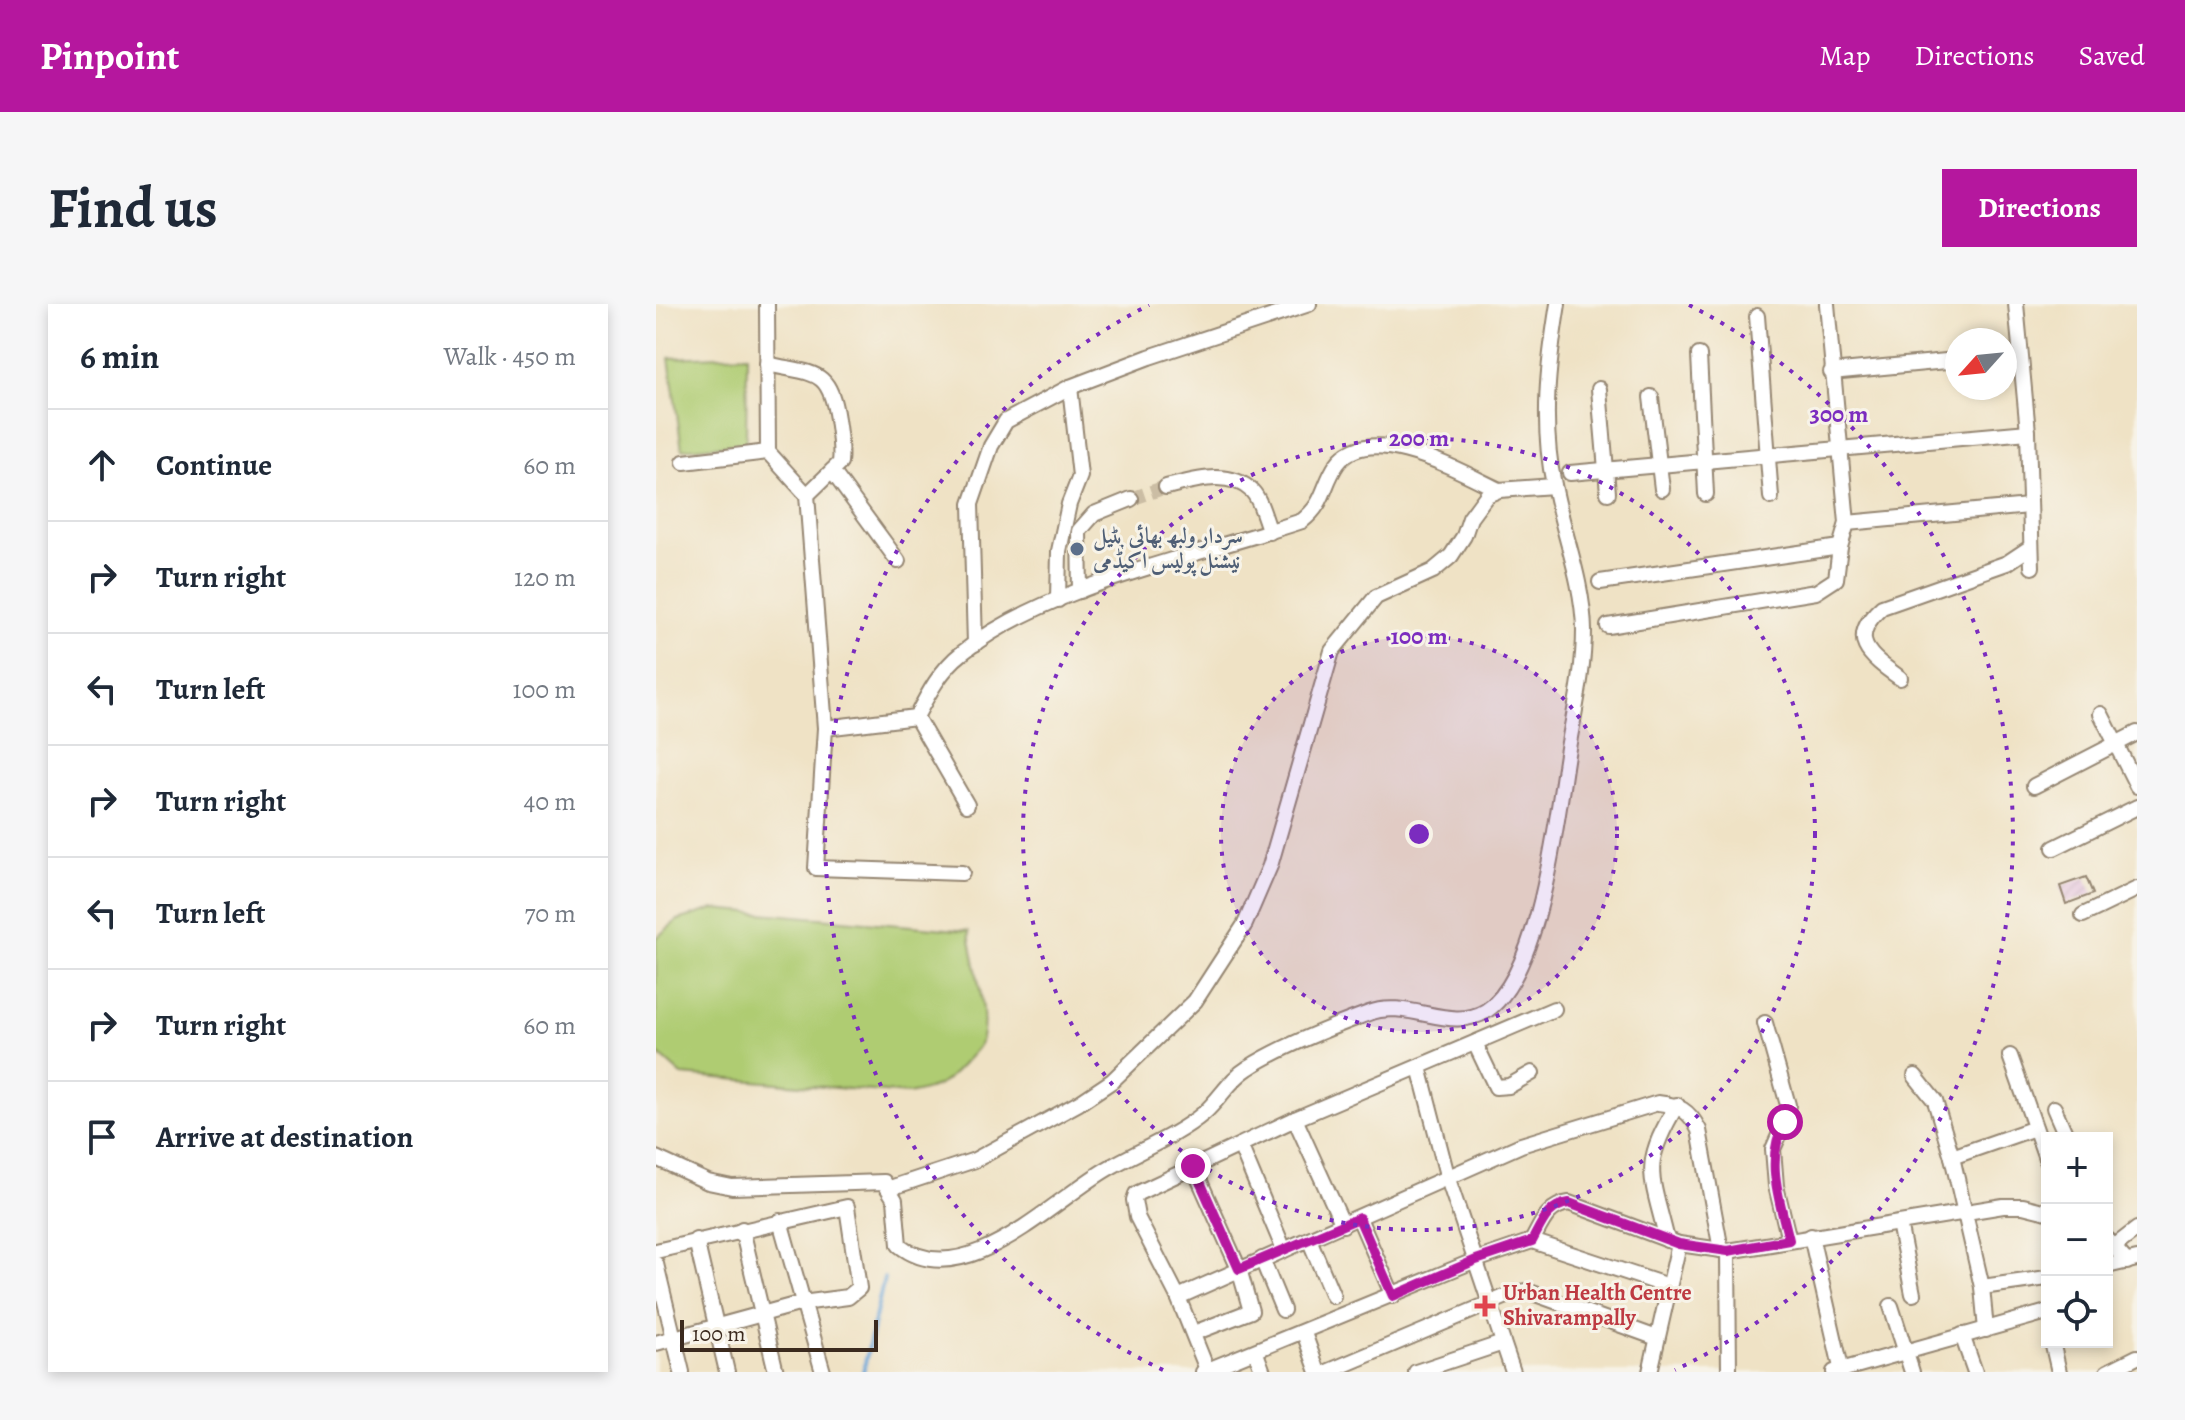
<!DOCTYPE html>
<meta charset="utf-8">
<style>
:root{--surface:#fff;--page:#f6f6f7;--text:#1f2937;--muted:#747a83;--line:#e0e1e3;--accent:#b5179e}
body{margin:0;font-family:Alegreya,Amiri,serif;background:var(--page);color:var(--text)}
.controls{position:absolute;right:24px;bottom:24px;display:grid;overflow:hidden;border-radius:0px;box-shadow:0 4px 12px #0003}
.controls button{width:72px;height:72px;display:grid;place-items:center;padding:0;border:0;border-bottom:2px solid var(--line);background:var(--surface);color:var(--text);font:40px sans-serif}
.compass{position:absolute;left:1289px;top:24px;width:72px;height:72px;border-radius:50%;background:var(--surface);box-shadow:0 4px 12px #0003;rotate:243deg}
.scale{position:absolute;left:24px;bottom:20px;width:198px;box-sizing:border-box;padding-left:8px;border:4px solid #3b2a1e;border-top:0;font-size:22px;line-height:28px;white-space:nowrap;color:#3b2a1e;-webkit-text-stroke:6px #f7f3e8;paint-order:stroke}
.stop{position:absolute;width:24px;height:24px;margin:-18px;border:6px solid #b5179e;border-radius:50%;background:#fff}
.stop.end{background:#b5179e;border-color:#fff;box-shadow:0 2px 8px #0008}
.list{margin:0;padding:0;list-style:none}
h2{display:flex;justify-content:space-between;align-items:center;height:104px;margin:0;padding:0 32px;font-size:34px}
h2 small{font-size:26px;font-weight:400;color:var(--muted)}
.list li{display:grid;grid-template-columns:52px 1fr auto;gap:24px;align-items:center;box-sizing:border-box;height:112px;padding:0 32px;border-top:2px solid var(--line)}
.list b{display:block;font-size:30px;white-space:nowrap}
.list em{font-size:26px;font-style:normal;color:var(--muted)}
.icon{flex:none;width:44px;height:44px;fill:none;stroke:currentColor;stroke-width:2;stroke-linecap:round;stroke-linejoin:round}
.map{position:relative;flex:none;width:1481px;height:1068px;overflow:hidden;border-radius:0px}
header{display:flex;align-items:center;gap:48px;box-sizing:border-box;height:112px;padding:0 40px;background:var(--accent);color:#fff}
header strong{font-size:38px}
nav{display:flex;gap:44px;margin-inline-start:auto;font-size:28px}
.intro{display:flex;align-items:center;justify-content:space-between;box-sizing:border-box;height:192px;padding:0 48px}
h1{margin:0;font-size:56px}
.button{padding:20px 36px;border-radius:0px;background:var(--accent);color:#fff;font-size:28px;font-weight:700}
main{display:flex;gap:48px;padding:0 48px}
aside{flex:1;background:var(--surface);border-radius:0px;box-shadow:0 4px 12px #0003}
.map>svg:first-child{display:block}
.grass{fill:#afcc72;stroke:#757b48;stroke-width:2}
.lines{fill:none;stroke-linecap:round;stroke-linejoin:round}
.stream{stroke:#67a4d8;stroke-width:4}
.building{fill:url(#building-hatch)}
.minor-tunnel{stroke:#cbbda4;stroke-width:14;stroke-dasharray:14 7;stroke-linecap:butt}
.minor-casing{stroke:#958672;stroke-width:18}
.minor{stroke:#fff;stroke-width:14}
.route{stroke:#b5179e;stroke-width:10}
.ring{fill:none;stroke:#7b2cbf;stroke-width:4;stroke-dasharray:4 8}
.service-dot{fill:#5c6f8a;stroke:#f7f3e8;stroke-width:3}
.health-dot{fill:#e0444e;stroke:#f7f3e8;stroke-width:3}
.labels{text-anchor:middle;dominant-baseline:central;stroke-width:6;stroke-linejoin:round;paint-order:stroke}
.service-label{font-size:22px;font-weight:bold;fill:#4e5e75;stroke:#f7f3e8;text-anchor:start}
.health-label{font-size:22px;font-weight:bold;fill:#be3a42;stroke:#f7f3e8;text-anchor:start}
.centre{fill:#7b2cbf;stroke:#f7f3e8;stroke-width:4}
.ring-label{font-size:24px;text-anchor:middle;font-weight:bold;fill:#7b2cbf;stroke:#f7f3e8;stroke-width:6;stroke-linejoin:round;paint-order:stroke}
</style>
<header>
<strong>Pinpoint</strong>
<nav><a>Map</a><a>Directions</a><a>Saved</a></nav>
</header>
<div class="intro"><h1>Find us</h1><a class="button">Directions</a></div>
<main>
<aside>
<h2>6 min<small>Walk · 450 m</small></h2>
<ul class="list">
<li><svg class="icon" aria-label="ahead" viewBox="0 0 24 24"><path d="M12 20V5M6 11l6-6 6 6"/></svg><div><b>Continue</b></div><em>60 m</em></li>
<li><svg class="icon" aria-label="right" viewBox="0 0 24 24"><path d="M7 20v-9h11M14 6l5 5-5 5"/></svg><div><b>Turn right</b></div><em>120 m</em></li>
<li><svg class="icon" aria-label="left" viewBox="0 0 24 24"><path d="M17 20v-9H6M10 6l-5 5 5 5"/></svg><div><b>Turn left</b></div><em>100 m</em></li>
<li><svg class="icon" aria-label="right" viewBox="0 0 24 24"><path d="M7 20v-9h11M14 6l5 5-5 5"/></svg><div><b>Turn right</b></div><em>40 m</em></li>
<li><svg class="icon" aria-label="left" viewBox="0 0 24 24"><path d="M17 20v-9H6M10 6l-5 5 5 5"/></svg><div><b>Turn left</b></div><em>70 m</em></li>
<li><svg class="icon" aria-label="right" viewBox="0 0 24 24"><path d="M7 20v-9h11M14 6l5 5-5 5"/></svg><div><b>Turn right</b></div><em>60 m</em></li>
<li><svg class="icon" aria-label="arrive" viewBox="0 0 24 24"><path d="M6 21V4h12l-3 4 3 4H6"/></svg><div><b>Arrive at destination</b></div></li>
</ul>
</aside>
<div class="map">
<svg width="1481" height="1068" viewBox="0 0 1481 1068">
<defs>
<pattern id="building-hatch" width="6" height="6" patternUnits="userSpaceOnUse" patternTransform="scale(2)"><rect width="6" height="6" fill="#ddb0dc"/><path d="M-1 1l2-2M0 6l6-6M5 7l2-2" fill="none" stroke="#b48fb2"/></pattern>
</defs>
<rect width="100%" height="100%" fill="#f7f3e8"/>
<filter id="ink" filterUnits="userSpaceOnUse"><feTurbulence type="fractalNoise" baseFrequency=".0125" numOctaves="2"/><feDisplacementMap in="SourceGraphic" scale="16" xChannelSelector="R" yChannelSelector="G"/><feConvolveMatrix kernelMatrix="1 2 1 2 8 2 1 2 1" color-interpolation-filters="sRGB"/></filter>
<filter id="wash" filterUnits="userSpaceOnUse"><feTurbulence type="fractalNoise" baseFrequency=".006" numOctaves="4" result="noise"/><feDisplacementMap in="SourceGraphic" scale="32" xChannelSelector="R" yChannelSelector="G"/><feGaussianBlur stdDeviation="1.8" result="paint"/><feColorMatrix in="noise" values="0 0 0 0 0 0 0 0 0 0 0 0 0 0 0 0 0 1.4 0 .05"/><feComposite in="paint" operator="in"/></filter>
<g filter="url(#wash)">
<rect width="100%" height="100%" fill="#efe2c5"/>
<g class="grass">
<path d="M91,51L90,139L26,145L13,54Z"/>
<path d="M58,605L313,627C315,655 338,720 322,743C317,750 310,756 305,762C285,783 280,784 252,790L26,771L0,748V634L22,616Z"/>
</g>
<g class="lines">
<path class="stream" d="M207,1068L228,974"/>
</g>
<g id="blocks">
<path class="building" d="M1430,573L1437,590L1410,600L1404,582Z"/>
</g>
</g>
<g filter="url(#ink)">
<use href="#blocks" fill-opacity="0" stroke="#958672" stroke-width="2"/>
<g class="lines">
<path class="minor-tunnel" d="M475,195L510,183"/>
<g class="minor-casing">
<g id="minor">
<path d="M1360,0L1372,128L1376,263"/>
<path d="M1101,12L1115,193"/>
<path d="M1043,51L1050,190"/>
<path d="M111,60C158,71 173,63 181,115C183,130 186,144 184,159L151,191"/>
<path d="M1175,68L1301,56"/>
<path d="M943,85L952,189"/>
<path d="M995,93L1006,185"/>
<path d="M112,148L151,191L169,424L160,564L306,569"/>
<path d="M28,158L112,148L111,0"/>
<path d="M176,167L242,257"/>
<path d="M914,169L1372,128"/>
<path d="M510,183C536,177 573,164 596,187C605,196 609,216 614,228"/>
<path d="M1191,219L1373,202"/>
<path d="M944,278L1184,243"/>
<path d="M424,287L423,227L438,210L475,195"/>
<path d="M402,296L403,247L413,200L424,172L414,83"/>
<path d="M952,322L1160,288L1180,275L1184,243L1191,219L1171,0"/>
<path d="M319,340L315,200L335,142L350,117L414,83L493,53L653,0"/>
<path d="M1244,374C1213,352 1190,335 1226,303L1351,259L1375,243"/>
<path d="M1445,410L1481,482"/>
<path d="M260,413C272,390 285,365 306,349C391,281 541,252 646,217C670,198 666,182 681,160C713,115 805,168 843,186"/>
<path d="M169,424L260,413L311,501"/>
<path d="M1378,482L1481,429"/>
<path d="M1398,544L1481,503"/>
<path d="M1427,611L1481,585"/>
<path d="M1109,719L1132,801L1129,818L1117,845L1120,882L1133,936"/>
<path d="M819,739L840,783L853,782L876,769"/>
<path d="M1354,752L1391,857"/>
<path d="M763,763L792,875L857,1068"/>
<path d="M1259,772L1279,797L1296,853L1326,983L1330,1026"/>
<path d="M1398,804L1411,834"/>
<path d="M639,815L687,921"/>
<path d="M584,841L628,946"/>
<path d="M1296,853L1379,824"/>
<path d="M0,854L52,878L76,883L228,878L239,896L243,941C306,992 396,897 451,865C482,847 521,832 548,809C564,795 574,775 592,764C623,744 678,722 713,709C751,694 795,729 830,707C885,671 901,512 911,450C918,408 928,369 928,326C927,277 907,229 898,181C885,120 892,61 902,0"/>
<path d="M537,862L583,965L595,1007L538,1029"/>
<path d="M234,884L319,856L423,799L456,777L539,697L589,620L614,562L676,347L720,293L777,267L795,252L808,232L814,214L831,191L843,186L898,182"/>
<path d="M703,914L737,992"/>
<path d="M124,917L167,1068"/>
<path d="M1243,919L1257,990"/>
<path d="M86,925L120,1068"/>
<path d="M1155,932L1186,1068"/>
<path d="M653,935L677,992"/>
<path d="M1451,935L1471,958"/>
<path d="M40,936L71,1068"/>
<path d="M1011,936C995,869 984,863 1021,801"/>
<path d="M876,937C886,919 891,902 913,899L1023,940L1072,947L1347,902H1367L1391,908"/>
<path d="M1459,942L1481,925"/>
<path d="M0,947L191,903L203,984L192,993L146,999L0,1039"/>
<path d="M1072,947L1073,1068"/>
<path d="M606,955L627,1006"/>
<path d="M0,960L26,1068"/>
<path d="M1451,962L1481,955"/>
<path d="M1326,983L1391,974"/>
<path d="M522,993L865,841L1002,799C1023,801 1033,806 1043,826L1065,946"/>
<path d="M1235,1002L1256,1068"/>
<path d="M648,1029L662,1068"/>
<path d="M1306,1031L1319,1068"/>
<path d="M1397,1042L1403,1068"/>
<path d="M600,1049L607,1068"/>
<path d="M547,1068L820,956L876,937L1012,982"/>
<path d="M552,1068L522,993L481,913L478,896L480,890L639,815L898,705"/>
<path d="M671,1068L858,989L871,987L1001,1034"/>
<path d="M760,1068L847,1039"/>
<path d="M994,1068L1023,940"/>
<path d="M1178,1068L1391,1008"/>
<path d="M1451,1068L1481,1053"/>
</g>
</g>
<use href="#minor" class="minor"/>
</g>
</g>
<g class="lines" filter="url(#ink)">
<path class="route" d="M537,862L583,965L703,914L737,992L820,956L876,937C886,919 891,902 913,899L1023,940L1072,947L1133,936C1124,897 1108,855 1129,818"/>
</g>
<circle cx="763" cy="530" r="198" fill="#7b2cbf" fill-opacity=".12"/>
<g class="ring">
<circle cx="763" cy="530" r="198"/>
<circle cx="763" cy="530" r="396"/>
<path d="M507 1066A594 594 0 0 1 493 1M1033 1A594 594 0 0 1 1019 1066"/>
</g>
<circle class="service-dot" cx="421" cy="245" r="8"/>
<path class="health-dot" d="M825 990h8v8h8v8h-8v8h-8v-8h-8v-8h8z"/>
<g class="labels">
<g class="service-label">
<text x="437" y="232">سردار ولبھ بھائی پٹیل<tspan x="437" dy="25">نیشنل پولیس اکیڈمی</tspan></text>
</g>
<g class="health-label">
<text x="847" y="989">Urban Health Centre<tspan x="847" dy="25">Shivarampally</tspan></text>
</g>
</g>
<circle cx="763" cy="530" r="12" class="centre"/>
<g class="ring-label">
<text x="1183" y="118">300 m</text>
<text x="763" y="142">200 m</text>
<text x="763" y="340">100 m</text>
</g>
</svg>
<div class="controls">
<button>+</button>
<button>−</button>
<button><svg class="icon" aria-label="locate" viewBox="0 0 24 24"><circle cx="12" cy="12" r="6"/><path d="M12 2v4M12 18v4M2 12h4M18 12h4"/></svg></button>
</div>
<svg class="compass" viewBox="-18 -18 36 36"><path d="M0-13l5 13h-10z" fill="#e53935"/><path d="M0 13l5-13h-10z" fill="#747a83"/></svg>
<div class="scale">100 m</div>
<div class="stop" style="left:1129px;top:818px"></div>
<div class="stop end" style="left:537px;top:862px"></div>
</div>
</main>
